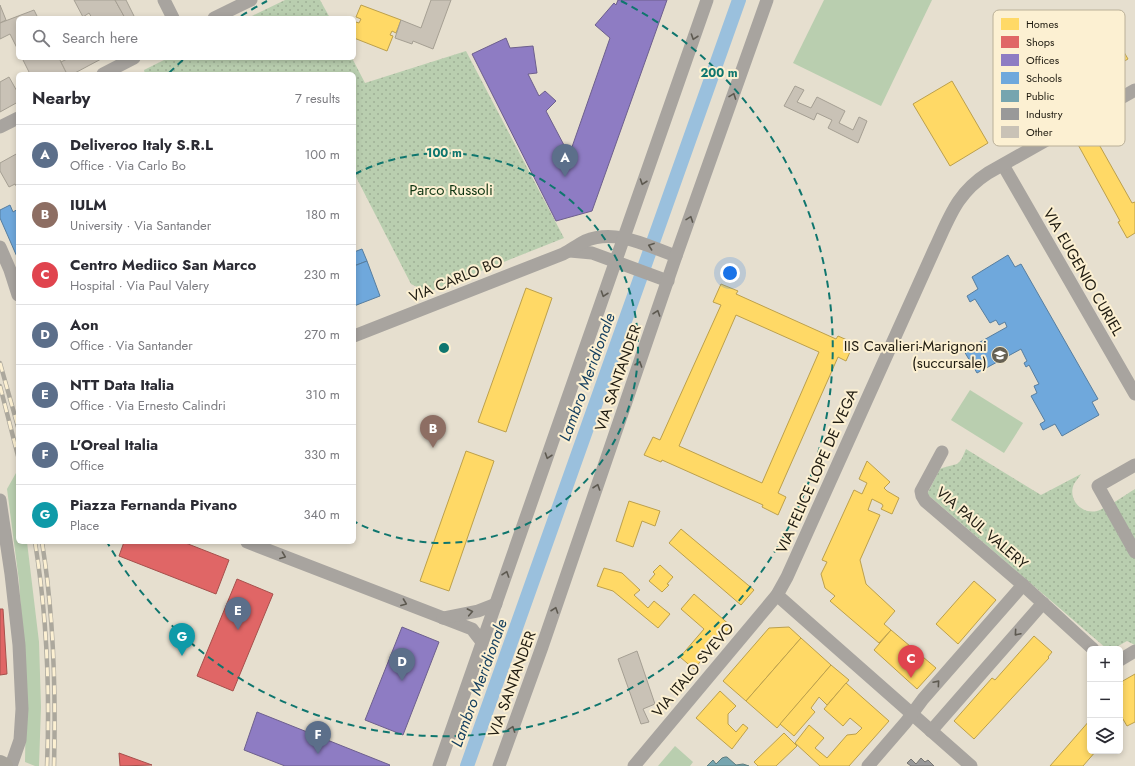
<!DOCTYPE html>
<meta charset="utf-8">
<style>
:root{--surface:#fff;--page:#f2f2f3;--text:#2b2b33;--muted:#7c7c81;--line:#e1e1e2;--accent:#0b8043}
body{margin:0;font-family:Jost,sans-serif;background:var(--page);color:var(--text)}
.controls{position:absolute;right:12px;bottom:12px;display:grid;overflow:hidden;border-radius:6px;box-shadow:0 2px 6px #0003}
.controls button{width:36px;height:36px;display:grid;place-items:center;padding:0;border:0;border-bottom:1px solid var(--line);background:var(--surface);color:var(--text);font:20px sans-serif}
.you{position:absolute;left:730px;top:273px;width:14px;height:14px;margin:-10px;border:3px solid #fff;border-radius:50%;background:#1a73e8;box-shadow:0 0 0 6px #1a73e833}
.badge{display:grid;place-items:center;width:26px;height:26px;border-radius:50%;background:var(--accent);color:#fff;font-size:13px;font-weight:700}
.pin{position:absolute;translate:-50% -33px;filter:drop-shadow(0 1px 2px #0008)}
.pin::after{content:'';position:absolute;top:21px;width:14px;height:12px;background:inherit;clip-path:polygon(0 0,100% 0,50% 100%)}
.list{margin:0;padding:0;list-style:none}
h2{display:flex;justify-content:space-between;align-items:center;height:52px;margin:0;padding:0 16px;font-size:17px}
h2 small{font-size:13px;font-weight:400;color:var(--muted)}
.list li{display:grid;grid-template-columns:26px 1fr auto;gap:12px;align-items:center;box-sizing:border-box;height:60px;padding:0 16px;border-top:1px solid var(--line)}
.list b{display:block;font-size:15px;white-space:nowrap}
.list p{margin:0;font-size:13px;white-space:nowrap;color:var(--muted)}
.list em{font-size:13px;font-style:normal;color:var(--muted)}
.icon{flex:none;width:22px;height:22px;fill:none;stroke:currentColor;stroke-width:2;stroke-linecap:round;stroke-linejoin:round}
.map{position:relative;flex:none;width:1135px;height:766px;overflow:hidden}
.search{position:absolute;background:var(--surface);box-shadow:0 2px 6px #0003;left:16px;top:16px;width:340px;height:44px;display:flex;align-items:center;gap:10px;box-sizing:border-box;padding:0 14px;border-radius:6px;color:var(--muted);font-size:15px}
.panel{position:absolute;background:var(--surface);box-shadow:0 2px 6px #0003;left:16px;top:72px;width:340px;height:472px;border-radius:6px}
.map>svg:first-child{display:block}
.green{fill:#b9ceaf}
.park{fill:url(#park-dots)}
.homes{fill:#ffd966;stroke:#bca04c;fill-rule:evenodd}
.shops{fill:#e06666;stroke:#a6504c}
.offices{fill:#8e7cc3;stroke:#6d5f8d}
.schools{fill:#6fa8dc;stroke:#577e9f}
.public{fill:#76a5af;stroke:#5c7c7f}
.industry{fill:#999;stroke:#747370}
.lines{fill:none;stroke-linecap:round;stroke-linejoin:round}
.canal{stroke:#9ac0dd;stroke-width:14}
.building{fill:#c9c2b6;stroke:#a59f93}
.street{stroke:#a8a49f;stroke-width:13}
.secondary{stroke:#a7a39b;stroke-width:18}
.rail-casing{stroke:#aca89d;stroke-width:4.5}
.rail{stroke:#fcf0d2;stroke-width:3;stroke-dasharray:9;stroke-linecap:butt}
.oneway{stroke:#5d5950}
.ring{fill:none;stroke:#0f766e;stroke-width:2;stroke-dasharray:7 5}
.labels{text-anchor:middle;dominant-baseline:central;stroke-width:4;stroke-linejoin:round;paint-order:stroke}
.park-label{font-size:15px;fill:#103613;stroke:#fcf0d2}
.street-label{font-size:15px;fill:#1f1b10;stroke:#fcf0d2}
.poi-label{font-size:15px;fill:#1f1b10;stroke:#fcf0d2;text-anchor:end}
.water-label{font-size:16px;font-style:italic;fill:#133e5f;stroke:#fcf0d2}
.key{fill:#fcf0d2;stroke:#bab098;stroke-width:1}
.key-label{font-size:11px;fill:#1f1b10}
.centre{fill:#0f766e;stroke:#fcf0d2;stroke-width:2}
.ring-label{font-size:12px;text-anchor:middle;font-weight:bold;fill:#0f766e;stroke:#fcf0d2;stroke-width:4;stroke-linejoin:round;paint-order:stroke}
</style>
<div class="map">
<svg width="1135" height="766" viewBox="0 0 1135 766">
<defs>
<pattern id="park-dots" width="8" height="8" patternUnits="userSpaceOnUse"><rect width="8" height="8" fill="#b9ceaf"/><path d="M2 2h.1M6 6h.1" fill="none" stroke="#9fb096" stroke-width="1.8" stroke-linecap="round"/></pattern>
</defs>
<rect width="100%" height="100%" fill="#e6dfcf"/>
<g class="green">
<path d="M824,0H932L881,106L793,63Z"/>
<path d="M970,390L1023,423L1004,453L951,420Z"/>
<path d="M16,473L18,485V542H27L39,642L41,707L39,766H35L25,762L26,700L23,640L19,581L7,489Z"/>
<path d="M675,746L693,762L690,766H658Z"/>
</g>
<g class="park">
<path d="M285,0H320L330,18H248Z"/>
<path d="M466,51L564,238L428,292L411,284L354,173V74H145L144,70L168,58H352L365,83Z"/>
<path d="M966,449L1041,495L1081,474C1079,477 1076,481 1074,484C1067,499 1082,515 1097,511C1107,508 1125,495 1135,489V645L1127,641L1113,649H1107L927,494L940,469C958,462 958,469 966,449Z"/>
</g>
<g class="homes">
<path d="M361,5L401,20L396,33L392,31L390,35L393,36L387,51L354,38V28L356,22L359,23L361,19L356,17Z"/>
<path d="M1030,11L1043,35L1055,28L1064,45L1082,36L1091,53L1098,50L1094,43L1113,33L1128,59L1109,70L1106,64L1100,67L1104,76L1091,84L1082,68L1068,76L1077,92L1047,109L1031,80L1046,71L1038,56L1022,65L1014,51L1023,46L1020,41L1013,44L1004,25Z"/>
<path d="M952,81L988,143L950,166L913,104Z"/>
<path d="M1092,132L1132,203L1135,202V233L1127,238L1118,222L1120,221L1076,141Z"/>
<path d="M721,284L738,291L736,294L836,339L838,336L854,343L846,361L838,357L778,493L786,497L778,515L762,507L763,505L662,460L661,462L644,455L653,437L660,440L721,305L713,302ZM736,315L819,352L762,483L679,446Z"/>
<path d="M526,288L552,298L506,432L478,422Z"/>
<path d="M466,451L494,461L449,591L420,581Z"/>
<path d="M867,461L890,482L884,488L887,491L899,498L892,514L881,509L883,506L882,504L872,499L868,510L880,515L860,560L866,584L895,611L884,624L891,630L879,643L830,601L835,596L825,588L821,574L827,562L822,560L854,490L862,494L867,483L859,479Z"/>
<path d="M629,501L660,511L655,526L642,521L633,547L616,541Z"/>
<path d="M681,529L754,590L741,605L669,543Z"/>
<path d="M660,565L673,577L667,584L669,585L662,592L649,581L655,574L653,572Z"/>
<path d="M604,568L622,573L640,590L634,595L648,608L654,601L670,614L658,628L613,591L597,586Z"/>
<path d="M974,581L996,600L958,644L936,624Z"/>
<path d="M694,594L731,626L694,669L680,657L704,629L681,609Z"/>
<path d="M789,627L801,638L746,701L723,681L769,628Z"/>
<path d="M891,630L936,668L917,689L874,650Z"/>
<path d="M1034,636L1052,652L1048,657L1049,658L974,739L954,721L992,678L995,680Z"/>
<path d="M801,638L831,665L777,728L746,701Z"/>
<path d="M831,665L849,680L827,705L819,697L811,708L815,712L794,736L780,724Z"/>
<path d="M1135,674V722L1127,726L1120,714V687L1123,685L1121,682Z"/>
<path d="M846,683L889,721L849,766H820L795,743L809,725L824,738L815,748L827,758L847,735L856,734L862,728L850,718L843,726L824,709Z"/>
<path d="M720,691L736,706L728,714V724L736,732L743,724L748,728L732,749L696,718Z"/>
<path d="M1090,720V751H1096L1083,766H1050Z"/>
<path d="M784,733L797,746L776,766H758L754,762Z"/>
</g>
<g class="shops">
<path d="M124,542H183L229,560L216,594L119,556Z"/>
<path d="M237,579L273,594L233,691L197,676Z"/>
<path d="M0,609H3L7,674L0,675Z"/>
<path d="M119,753L152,765L120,766Z"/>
</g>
<g class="offices">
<path d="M618,0H667L592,211L556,221L472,54L506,38L510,48L533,46L537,73L528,74L539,96L545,91L556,101L546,111L565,147H572L610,38L595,25L614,3L616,5Z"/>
<path d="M402,627L439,642L403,735L365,720Z"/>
<path d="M257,712L390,765L389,766H285L244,750Z"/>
</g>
<g class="schools">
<path d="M10,205L13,212L18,209V259L0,218V210Z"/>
<path d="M362,249L367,261L354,266V252Z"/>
<path d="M1008,255L1015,267L1021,264L1098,399L1092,402L1099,415L1062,436L1055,424L1043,430L1040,424L1045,421L1031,396L1037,393L1034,386L1039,384L1029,365L1026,367L1024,363L1027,361L1021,349L977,373L964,351L1007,327L1005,322L999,325L996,320L990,323L975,299L970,302L967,296L978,289L972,277Z"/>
<path d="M367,261L380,296L354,306V266Z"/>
</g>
<path class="public" d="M725,757H727L736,765L743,764L749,766H707L713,760L716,764L722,758Z"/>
<path class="industry" d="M921,758L925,762L928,760L934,766H911L907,763L911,759L916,764Z"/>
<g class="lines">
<path class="canal" d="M467,766L739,0"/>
</g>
<g class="building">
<path d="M74,0H115L125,18H92L89,13L83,17Z"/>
<path d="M115,0H126L135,18H125Z"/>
<path d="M431,0H451L433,49L413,41L412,44L395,38L401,20L421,28Z"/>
<path d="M0,5L6,20L0,23Z"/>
<path d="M34,10L38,18H18V50L10,34L0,39V23Z"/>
<path d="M22,58H59L67,74H30Z"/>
<path d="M69,58H103L73,74H67L61,62Z"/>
<path d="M9,77L18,93V102L0,112V82Z"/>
<path d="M795,86L804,90L797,102L811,108L817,97L845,111L839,123L853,130L859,117L867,121L858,143L828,128L832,120L817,113L814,120L784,106Z"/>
<path d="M18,153V189L15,184L9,187L0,171V163Z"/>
<path d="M637,651L655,704L643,709L649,722L641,724L618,659Z"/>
</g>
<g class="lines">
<g class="street">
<path d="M164,0L173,18"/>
<path d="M214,18L251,0"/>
<path d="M103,74L134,58"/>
<path d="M0,127L18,118"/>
<path d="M1003,165L1135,394"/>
<path d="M0,247L10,270L18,295"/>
<path d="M570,251L592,253L668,281"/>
<path d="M354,336L563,254C571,250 577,245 585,241C616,228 647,246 676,256"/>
<path d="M942,452L921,491L922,496L925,501L1023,585L1093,649"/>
<path d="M1135,465L1098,486L1135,552"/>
<path d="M0,500L11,574L19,645L22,709L20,740L11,766"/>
<path d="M247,542L472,629L482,642"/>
<path d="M777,595L971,766"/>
<path d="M443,618L478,611L496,604"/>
<path d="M1120,660L1135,651"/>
<path d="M931,731L1043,603"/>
<path d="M439,766L707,0"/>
<path d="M499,766L542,647L676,256L767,0"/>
<path d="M634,766L777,595L787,577L935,248C950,216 957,193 988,173L1135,90"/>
<path d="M868,766L906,722L923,699L1023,585"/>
</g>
<path class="secondary" d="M0,764L4,766"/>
<g class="rail-casing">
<g id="rail">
<path d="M0,363L18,427"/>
<path d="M0,386L18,456"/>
<path d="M35,542C47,616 50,691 47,766"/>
<path d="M42,542C54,616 56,691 54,766"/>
</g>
</g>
<use href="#rail" class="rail"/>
</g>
<defs><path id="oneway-chevron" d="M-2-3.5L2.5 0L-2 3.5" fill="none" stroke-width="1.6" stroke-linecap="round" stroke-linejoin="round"/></defs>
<g class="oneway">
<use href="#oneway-chevron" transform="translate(694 37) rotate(109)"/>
<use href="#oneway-chevron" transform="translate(733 96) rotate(-70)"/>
<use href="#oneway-chevron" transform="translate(643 182) rotate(109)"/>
<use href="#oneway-chevron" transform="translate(690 219) rotate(-70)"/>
<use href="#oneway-chevron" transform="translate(651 246) rotate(-160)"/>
<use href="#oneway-chevron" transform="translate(604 294) rotate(109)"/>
<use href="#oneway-chevron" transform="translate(657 313) rotate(-71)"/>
<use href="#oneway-chevron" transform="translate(639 364) rotate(-71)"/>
<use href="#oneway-chevron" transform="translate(548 456) rotate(109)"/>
<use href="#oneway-chevron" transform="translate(597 487) rotate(-71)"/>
<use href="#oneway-chevron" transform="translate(283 556) rotate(21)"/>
<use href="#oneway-chevron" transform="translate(506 574) rotate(-71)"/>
<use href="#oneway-chevron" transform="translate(404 603) rotate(21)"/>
<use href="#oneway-chevron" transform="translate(555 610) rotate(-71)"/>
<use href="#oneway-chevron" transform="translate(470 612) rotate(-11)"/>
<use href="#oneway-chevron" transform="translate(1017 633) rotate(131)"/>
<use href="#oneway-chevron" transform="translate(937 683) rotate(-49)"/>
<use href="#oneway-chevron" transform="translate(512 729) rotate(-70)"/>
</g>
<g class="ring">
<path d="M355 174A195 195 0 1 1 355 522"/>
<path d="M169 73A389 389 0 0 1 184 59M241 16A389 389 0 0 1 267 1M621 1A389 389 0 1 1 107 542"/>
</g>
<defs>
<g id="school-disc" transform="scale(0.9)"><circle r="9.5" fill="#656053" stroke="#fcf0d2"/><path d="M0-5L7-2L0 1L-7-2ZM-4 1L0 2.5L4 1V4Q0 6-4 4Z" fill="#fff"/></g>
</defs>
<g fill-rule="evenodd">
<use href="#school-disc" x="1000" y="355"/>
</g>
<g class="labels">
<g class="park-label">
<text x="451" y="190">Parco Russoli</text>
</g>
<g class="street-label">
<text transform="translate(1083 272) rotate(60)">VIA EUGENIO CURIEL</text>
<text transform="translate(456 279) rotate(-22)">VIA CARLO BO</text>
<text transform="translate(618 378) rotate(-71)">VIA SANTANDER</text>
<text transform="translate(817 471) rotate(-66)">VIA FELICE LOPE DE VEGA</text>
<text transform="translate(982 528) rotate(41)">VIA PAUL VALERY</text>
<text transform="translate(693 670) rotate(-50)">VIA ITALO SVEVO</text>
<text transform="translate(512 684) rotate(-70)">VIA SANTANDER</text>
</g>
<g class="poi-label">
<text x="987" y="346">IIS Cavalieri-Marignoni<tspan x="987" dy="17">(succursale)</tspan></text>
</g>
<g class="water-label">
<text transform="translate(587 377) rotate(-70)">Lambro Meridionale</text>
<text transform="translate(479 683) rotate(-70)">Lambro Meridionale</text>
</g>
</g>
<rect x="993" y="10" width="132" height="136" rx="6" class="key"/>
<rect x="1001" y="18" width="18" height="12" fill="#ffd966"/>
<rect x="1001" y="36" width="18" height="12" fill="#e06666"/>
<rect x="1001" y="54" width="18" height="12" fill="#8e7cc3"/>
<rect x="1001" y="72" width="18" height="12" fill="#6fa8dc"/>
<rect x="1001" y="90" width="18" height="12" fill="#76a5af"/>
<rect x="1001" y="108" width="18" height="12" fill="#999"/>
<rect x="1001" y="126" width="18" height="12" fill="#c9c2b6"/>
<g class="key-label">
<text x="1026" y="28">Homes</text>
<text x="1026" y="46">Shops</text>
<text x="1026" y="64">Offices</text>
<text x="1026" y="82">Schools</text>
<text x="1026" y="100">Public</text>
<text x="1026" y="118">Industry</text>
<text x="1026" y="136">Other</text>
</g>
<circle cx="444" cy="348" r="6" class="centre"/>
<g class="ring-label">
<text x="719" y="77">200 m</text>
<text x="444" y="157">100 m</text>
</g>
</svg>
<div class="controls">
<button>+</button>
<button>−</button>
<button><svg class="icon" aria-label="layers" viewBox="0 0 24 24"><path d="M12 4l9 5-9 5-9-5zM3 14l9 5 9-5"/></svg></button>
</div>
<div class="you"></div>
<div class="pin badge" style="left:565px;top:177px;background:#5c6f8a">A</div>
<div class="pin badge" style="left:433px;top:448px;background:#8d6e63">B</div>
<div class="pin badge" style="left:911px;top:678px;background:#e0444e">C</div>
<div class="pin badge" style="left:402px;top:681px;background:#5c6f8a">D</div>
<div class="pin badge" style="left:238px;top:630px;background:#5c6f8a">E</div>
<div class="pin badge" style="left:318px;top:754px;background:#5c6f8a">F</div>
<div class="pin badge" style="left:182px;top:656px;background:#0f9aa8">G</div>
<div class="search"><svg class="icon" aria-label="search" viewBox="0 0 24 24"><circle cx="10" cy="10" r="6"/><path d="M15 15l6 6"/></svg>Search here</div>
<section class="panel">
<h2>Nearby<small>7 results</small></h2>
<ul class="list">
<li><span class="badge" style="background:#5c6f8a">A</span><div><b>Deliveroo Italy S.R.L</b><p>Office · Via Carlo Bo</p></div><em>100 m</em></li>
<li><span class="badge" style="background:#8d6e63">B</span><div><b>IULM</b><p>University · Via Santander</p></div><em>180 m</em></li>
<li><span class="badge" style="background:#e0444e">C</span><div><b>Centro Mediico San Marco</b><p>Hospital · Via Paul Valery</p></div><em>230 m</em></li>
<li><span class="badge" style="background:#5c6f8a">D</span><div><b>Aon</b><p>Office · Via Santander</p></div><em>270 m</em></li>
<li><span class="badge" style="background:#5c6f8a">E</span><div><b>NTT Data Italia</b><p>Office · Via Ernesto Calindri</p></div><em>310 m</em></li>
<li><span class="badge" style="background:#5c6f8a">F</span><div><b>L'Oreal Italia</b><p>Office</p></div><em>330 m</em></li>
<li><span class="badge" style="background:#0f9aa8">G</span><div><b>Piazza Fernanda Pivano</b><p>Place</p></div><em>340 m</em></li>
</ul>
</section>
</div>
